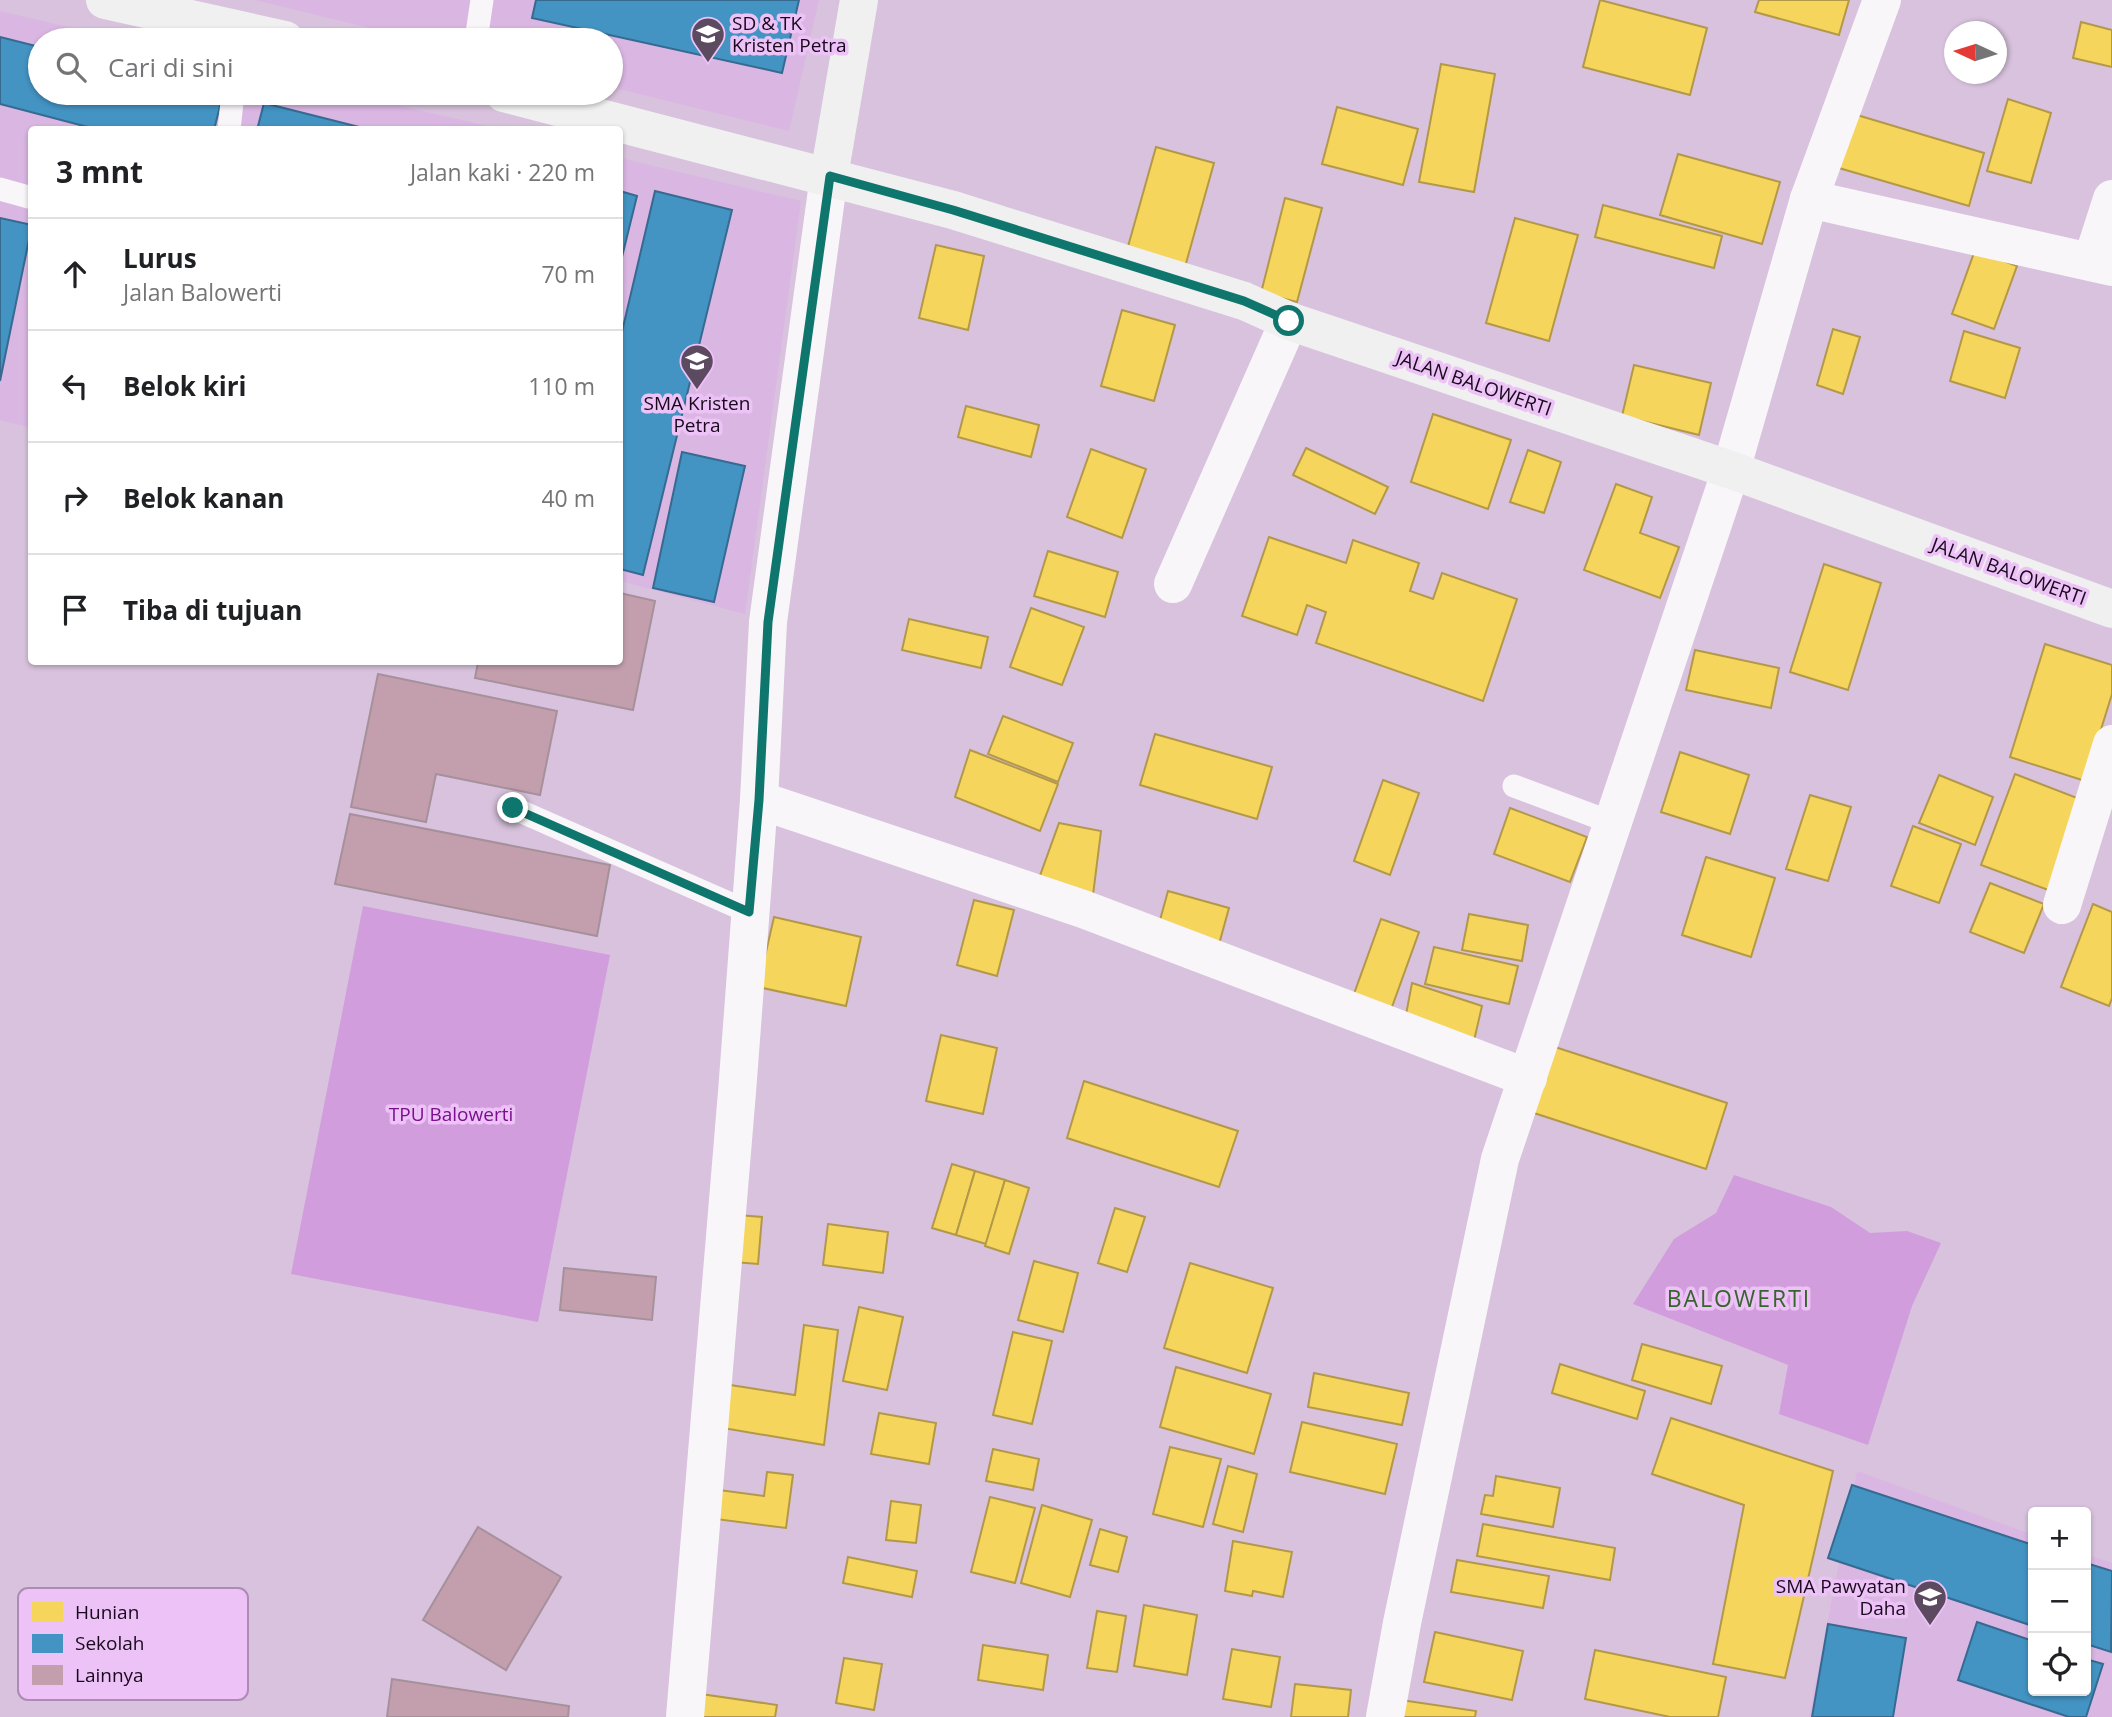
<!DOCTYPE html>
<html lang="id">
<meta charset="utf-8">
<style>
:root{--surface:#fff;--page:#f6f6f6;--text:#202124;--muted:#757577;--line:#e0e0e0}
body{margin:0;font-family:"Open Sans",sans-serif;background:var(--page);color:var(--text)}
.controls{position:absolute;right:21px;bottom:21px;display:grid;overflow:hidden;border-radius:7px;box-shadow:0 2px 5px #0004}
.controls button{width:63px;height:63px;display:grid;place-items:center;padding:0;border:0;border-bottom:2px solid var(--line);background:var(--surface);color:var(--text);font:35px sans-serif}
.compass{position:absolute;left:1944px;top:21px;width:63px;height:63px;border-radius:50%;background:var(--surface);box-shadow:0 2px 5px #0004;rotate:274deg}
.stop{position:absolute;width:21px;height:21px;margin:-16px;border:5px solid #0f766e;border-radius:50%;background:#fff}
.stop.end{background:#0f766e;border-color:#fff;box-shadow:0 2px 7px #0008}
.list{margin:0;padding:0;list-style:none}
h2{display:flex;justify-content:space-between;align-items:center;height:91px;margin:0;padding:0 28px;font-size:30px}
h2 small{font-size:23px;font-weight:400;color:var(--muted)}
.list li{display:grid;grid-template-columns:46px 1fr auto;gap:21px;align-items:center;box-sizing:border-box;height:112px;padding:0 28px;border-top:2px solid var(--line)}
.list b{display:block;font-size:26px;white-space:nowrap}
.list p{margin:0;font-size:23px;white-space:nowrap;color:var(--muted)}
.list em{font-size:23px;font-style:normal;color:var(--muted)}
.icon{flex:none;width:38px;height:38px;fill:none;stroke:currentColor;stroke-width:2;stroke-linecap:round;stroke-linejoin:round}
.map{position:relative;flex:none;width:2112px;height:1717px;overflow:hidden}
.search{position:absolute;background:var(--surface);box-shadow:0 2px 5px #0004;left:28px;top:28px;width:595px;height:77px;display:flex;align-items:center;gap:18px;box-sizing:border-box;padding:0 24px;border-radius:38px;color:var(--muted);font-size:26px}
.panel{position:absolute;background:var(--surface);box-shadow:0 2px 5px #0004;left:28px;top:126px;width:595px;height:539px;border-radius:7px}
.map>svg:first-child{display:block}
.built{fill:#dab6e2}
.green{fill:#d19ddd}
.homes{fill:#f6d55c;stroke:#b39849;stroke-width:2}
.schools{fill:#4393c3;stroke:#366a91;stroke-width:2}
.building{fill:#c39fad;stroke:#a6909c;stroke-width:2}
.lines{fill:none;stroke-linecap:round;stroke-linejoin:round}
.lane{stroke:#f9f6fa;stroke-width:23}
.street{stroke:#f9f6fa;stroke-width:38}
.secondary{stroke:#f1f0f1;stroke-width:38}
.route{stroke:#0f766e;stroke-width:9}
.labels{text-anchor:middle;dominant-baseline:central;stroke-width:7;stroke-linejoin:round;paint-order:stroke}
.poi-label{font-size:19px;fill:#180a1c;stroke:#edc2f7;text-anchor:start}
.street-label{font-size:19px;fill:#180a1c;stroke:#edc2f7}
.park-label{font-size:19px;fill:#7b0f90;stroke:#edc2f7}
.quarter-label{font-size:23px;letter-spacing:2px;fill:#36642c;stroke:#edc2f7}
.key{fill:#edc2f7;stroke:#ad8bb5;stroke-width:2}
.key-label{font-size:19px;fill:#180a1c}
</style>
<div class="map">
<svg width="2112" height="1717" viewBox="0 0 2112 1717">
<rect width="100%" height="100%" fill="#d8c2dd"/>
<g class="built">
<path d="M255,0H819L789,131L611,87V40H419Z"/>
<path d="M0,11L123,40H40V93H345L500,129L32,130L31,428L0,420Z"/>
<path d="M620,158L801,201L745,614L620,581Z"/>
<path d="M1857,1471L2033,1535V1691H2086V1554L2112,1563V1717H1809Z"/>
</g>
<g class="green">
<path d="M363,906L610,955L538,1322L291,1274Z"/>
<path d="M1734,1175L1831,1207L1870,1233L1907,1231L1941,1243L1912,1306L1868,1445L1779,1414L1788,1365L1633,1304L1674,1239L1716,1213Z"/>
</g>
<g class="homes">
<path d="M1600,0L1707,28L1690,95L1583,67Z"/>
<path d="M1759,0H1849L1839,35L1755,12Z"/>
<path d="M2081,22L2112,30V67L2073,58Z"/>
<path d="M1441,64L1495,74L1474,192L1419,182Z"/>
<path d="M2008,99L2051,113L2031,183L1987,171Z"/>
<path d="M1337,107L1418,129L1403,185L1322,164Z"/>
<path d="M1847,112L1984,153L1969,206L1832,166Z"/>
<path d="M1156,147L1214,163L1185,267L1127,250Z"/>
<path d="M1678,154L1780,182L1762,244L1660,215Z"/>
<path d="M1285,198L1322,208L1297,302L1261,293Z"/>
<path d="M1603,205L1722,236L1714,268L1595,237Z"/>
<path d="M1515,218L1578,235L1549,341L1486,323Z"/>
<path d="M936,245L984,256L968,330L919,318Z"/>
<path d="M1975,250L2017,266L1994,329L1952,314Z"/>
<path d="M1122,310L1175,325L1154,401L1101,386Z"/>
<path d="M1833,329L1860,337L1843,394L1817,385Z"/>
<path d="M1964,331L2020,348L2005,398L1950,381Z"/>
<path d="M1634,365L1711,383L1699,435L1622,416Z"/>
<path d="M966,406L1039,425L1031,457L958,437Z"/>
<path d="M1433,414L1511,440L1488,509L1411,482Z"/>
<path d="M1306,448L1388,487L1375,514L1293,475Z"/>
<path d="M1091,449L1146,469L1122,538L1067,517Z"/>
<path d="M1528,450L1561,462L1544,513L1510,502Z"/>
<path d="M1616,484L1652,497L1640,533L1679,547L1660,598L1584,570Z"/>
<path d="M1269,537L1346,563L1353,540L1419,563L1410,591L1433,599L1442,573L1517,599L1483,701L1316,643L1326,612L1307,605L1297,635L1242,616Z"/>
<path d="M1048,551L1118,572L1105,617L1034,596Z"/>
<path d="M1824,564L1881,583L1848,690L1790,672Z"/>
<path d="M1031,608L1084,627L1062,685L1010,667Z"/>
<path d="M909,619L988,637L981,668L902,650Z"/>
<path d="M2045,644L2112,665V694L2085,781L2010,757Z"/>
<path d="M1695,650L1779,668L1771,708L1686,690Z"/>
<path d="M1003,716L1073,743L1058,782L988,754Z"/>
<path d="M1155,734L1272,767L1257,819L1140,785Z"/>
<path d="M970,750L1058,784L1040,831L955,797Z"/>
<path d="M1680,752L1749,775L1730,834L1661,812Z"/>
<path d="M2015,774L2085,801L2051,891L1981,865Z"/>
<path d="M1939,775L1993,797L1975,845L1919,823Z"/>
<path d="M1383,780L1419,793L1390,875L1354,861Z"/>
<path d="M1810,795L1851,807L1828,881L1786,869Z"/>
<path d="M1510,808L1587,837L1570,882L1494,854Z"/>
<path d="M1059,823L1101,831L1092,903L1037,884Z"/>
<path d="M1913,826L1961,844L1939,903L1891,886Z"/>
<path d="M1706,857L1775,878L1751,957L1682,935Z"/>
<path d="M1990,883L2044,904L2024,953L1970,932Z"/>
<path d="M1168,891L1229,908L1218,948L1157,931Z"/>
<path d="M974,900L1014,910L997,976L957,965Z"/>
<path d="M2093,904L2112,912V998L2109,1006L2061,987Z"/>
<path d="M1469,914L1528,925L1522,961L1462,950Z"/>
<path d="M774,917L861,937L846,1006L758,987Z"/>
<path d="M1381,919L1419,932L1388,1018L1350,1005Z"/>
<path d="M1434,947L1518,966L1509,1004L1425,984Z"/>
<path d="M1412,983L1482,1006L1473,1045L1404,1025Z"/>
<path d="M941,1035L997,1048L983,1114L926,1101Z"/>
<path d="M1555,1047L1727,1103L1706,1169L1534,1113Z"/>
<path d="M1084,1081L1238,1131L1219,1187L1067,1138Z"/>
<path d="M952,1164L975,1171L956,1235L932,1228Z"/>
<path d="M975,1171L1005,1180L986,1244L956,1235Z"/>
<path d="M1005,1180L1029,1188L1009,1254L985,1246Z"/>
<path d="M1115,1208L1145,1217L1127,1272L1098,1263Z"/>
<path d="M738,1215L762,1217L758,1264L734,1262Z"/>
<path d="M828,1224L888,1232L883,1273L823,1265Z"/>
<path d="M1034,1261L1078,1273L1063,1332L1018,1320Z"/>
<path d="M1190,1263L1273,1288L1247,1373L1164,1348Z"/>
<path d="M859,1307L903,1317L887,1390L843,1381Z"/>
<path d="M804,1325L838,1330L824,1445L723,1428L730,1385L795,1395Z"/>
<path d="M1013,1332L1052,1341L1032,1424L993,1415Z"/>
<path d="M1642,1344L1722,1366L1711,1404L1632,1380Z"/>
<path d="M1560,1364L1645,1391L1637,1419L1552,1393Z"/>
<path d="M1176,1367L1271,1394L1254,1454L1160,1427Z"/>
<path d="M1314,1373L1409,1393L1402,1425L1308,1407Z"/>
<path d="M879,1413L936,1423L929,1464L871,1454Z"/>
<path d="M1671,1418L1833,1471L1785,1678L1713,1664L1744,1505L1652,1474Z"/>
<path d="M1302,1422L1397,1444L1385,1494L1290,1472Z"/>
<path d="M1170,1447L1221,1459L1203,1527L1153,1514Z"/>
<path d="M993,1449L1039,1459L1033,1490L986,1481Z"/>
<path d="M1228,1466L1257,1474L1243,1532L1213,1524Z"/>
<path d="M767,1472L793,1475L786,1528L708,1518L712,1489L764,1496Z"/>
<path d="M1496,1476L1560,1488L1553,1527L1481,1514L1485,1495L1493,1496Z"/>
<path d="M990,1497L1035,1508L1015,1583L971,1572Z"/>
<path d="M891,1501L921,1505L916,1543L886,1540Z"/>
<path d="M1042,1505L1092,1520L1070,1597L1021,1583Z"/>
<path d="M1483,1524L1615,1548L1610,1580L1477,1556Z"/>
<path d="M1100,1529L1127,1537L1118,1572L1090,1565Z"/>
<path d="M1233,1541L1292,1552L1283,1597L1253,1591L1252,1596L1225,1591Z"/>
<path d="M848,1557L917,1571L912,1597L843,1583Z"/>
<path d="M1457,1560L1549,1576L1543,1608L1451,1592Z"/>
<path d="M1144,1605L1197,1615L1187,1675L1134,1666Z"/>
<path d="M1097,1611L1126,1616L1117,1672L1087,1668Z"/>
<path d="M1435,1632L1523,1651L1512,1700L1424,1682Z"/>
<path d="M983,1645L1048,1655L1043,1690L978,1680Z"/>
<path d="M1232,1649L1280,1657L1271,1707L1223,1699Z"/>
<path d="M1595,1650L1726,1677L1718,1717H1670L1585,1699Z"/>
<path d="M844,1658L882,1664L874,1710L836,1703Z"/>
<path d="M1295,1684L1351,1690L1348,1717H1291Z"/>
<path d="M694,1693L777,1705L775,1717H690Z"/>
<path d="M1401,1700L1476,1711L1475,1717H1399Z"/>
</g>
<g class="schools">
<path d="M536,0H799L782,73L532,18Z"/>
<path d="M0,37L40,47V93L223,94L214,130H99L0,104Z"/>
<path d="M264,103L371,130H257Z"/>
<path d="M620,191L637,196L621,261H620Z"/>
<path d="M655,191L732,210L643,575L620,569V340Z"/>
<path d="M0,218L32,225L0,381Z"/>
<path d="M682,452L745,466L714,602L653,588Z"/>
<path d="M1852,1485L2033,1545V1626L1828,1558Z"/>
<path d="M2086,1563L2112,1571L2111,1652L2086,1644Z"/>
<path d="M1977,1622L2033,1641V1691H2086V1659L2103,1664L2086,1717H2069L1958,1680Z"/>
<path d="M1828,1624L1906,1638L1893,1717H1812Z"/>
</g>
<g class="building">
<path d="M620,593L655,601L633,710L475,678L478,662H620Z"/>
<path d="M378,674L557,711L540,795L436,774L426,822L351,807Z"/>
<path d="M350,814L610,865L597,936L335,884Z"/>
<path d="M564,1268L656,1277L652,1320L560,1310Z"/>
<path d="M478,1527L561,1577L506,1670L423,1620Z"/>
<path d="M392,1679L569,1706L568,1717H387Z"/>
</g>
<g class="lines">
<g class="lane">
<path d="M476,40L482,0"/>
<path d="M229,130L233,93"/>
<path d="M0,189L32,198"/>
<path d="M1514,786L1613,823"/>
<path d="M513,808L749,912"/>
</g>
<g class="street">
<path d="M1809,199L2112,267"/>
<path d="M2092,261L2112,199"/>
<path d="M1173,584L1289,321"/>
<path d="M759,800L1083,909L1528,1078"/>
<path d="M2062,905L2112,744"/>
<path d="M685,1717L737,1092L759,800L768,622L829,176"/>
<path d="M1385,1717L1402,1623L1500,1159L1731,470L1809,199L1882,0"/>
</g>
<g class="secondary">
<path d="M105,0L285,40"/>
<path d="M504,93L953,210L1244,301L1289,321L1731,470L2112,609"/>
<path d="M829,176L859,0"/>
</g>
</g>
<g class="lines">
<path class="route" d="M513,808L749,912L759,800L768,622L830,176L953,210L1244,301L1289,321"/>
</g>
<defs>
<g id="school-pin" transform="scale(1.75)"><path d="M0 17L-7.5 6A9.5 9.5 0 1 1 7.5 6Z" fill="#5b4a60" stroke="#edc2f7"/><path d="M0-5L7-2L0 1L-7-2ZM-4 1L0 2.5L4 1V4Q0 6-4 4Z" fill="#fff"/></g>
</defs>
<g fill-rule="evenodd">
<use href="#school-pin" x="708" y="34"/>
<use href="#school-pin" x="697" y="361"/>
<use href="#school-pin" x="1930" y="1597"/>
</g>
<g class="labels">
<g class="poi-label">
<text x="732" y="23">SD &amp; TK<tspan x="732" dy="22">Kristen Petra</tspan></text>
<text x="697" y="403" text-anchor="middle">SMA Kristen<tspan x="697" dy="22">Petra</tspan></text>
<text x="1906" y="1586" text-anchor="end">SMA Pawyatan<tspan x="1906" dy="22">Daha</tspan></text>
</g>
<g class="street-label">
<text transform="translate(1474 383) rotate(19)">JALAN BALOWERTI</text>
<text transform="translate(2009 571) rotate(20)">JALAN BALOWERTI</text>
</g>
<g class="park-label">
<text x="451" y="1114">TPU Balowerti</text>
</g>
<g class="quarter-label">
<text x="1739" y="1298">BALOWERTI</text>
</g>
</g>
<rect x="18" y="1588" width="230" height="112" rx="10" class="key"/>
<rect x="32" y="1602" width="31" height="20" fill="#f6d55c"/>
<rect x="32" y="1634" width="31" height="19" fill="#4393c3"/>
<rect x="32" y="1665" width="31" height="20" fill="#c39fad"/>
<g class="key-label">
<text x="75" y="1619">Hunian</text>
<text x="75" y="1650">Sekolah</text>
<text x="75" y="1682">Lainnya</text>
</g>
</svg>
<div class="controls">
<button>+</button>
<button>−</button>
<button><svg class="icon" aria-label="locate" viewBox="0 0 24 24"><circle cx="12" cy="12" r="6"/><path d="M12 2v4M12 18v4M2 12h4M18 12h4"/></svg></button>
</div>
<svg class="compass" viewBox="-18 -18 36 36"><path d="M0-13l5 13h-10z" fill="#e53935"/><path d="M0 13l5-13h-10z" fill="#757577"/></svg>
<div class="stop" style="left:1289px;top:321px"></div>
<div class="stop end" style="left:513px;top:808px"></div>
<div class="search"><svg class="icon" aria-label="search" viewBox="0 0 24 24"><circle cx="10" cy="10" r="6"/><path d="M15 15l6 6"/></svg>Cari di sini</div>
<section class="panel">
<h2>3 mnt<small>Jalan kaki · 220 m</small></h2>
<ul class="list">
<li><svg class="icon" aria-label="ahead" viewBox="0 0 24 24"><path d="M12 20V5M6 11l6-6 6 6"/></svg><div><b>Lurus</b><p>Jalan Balowerti</p></div><em>70 m</em></li>
<li><svg class="icon" aria-label="left" viewBox="0 0 24 24"><path d="M17 20v-9H6M10 6l-5 5 5 5"/></svg><div><b>Belok kiri</b></div><em>110 m</em></li>
<li><svg class="icon" aria-label="right" viewBox="0 0 24 24"><path d="M7 20v-9h11M14 6l5 5-5 5"/></svg><div><b>Belok kanan</b></div><em>40 m</em></li>
<li><svg class="icon" aria-label="arrive" viewBox="0 0 24 24"><path d="M6 21V4h12l-3 4 3 4H6"/></svg><div><b>Tiba di tujuan</b></div></li>
</ul>
</section>
</div>
